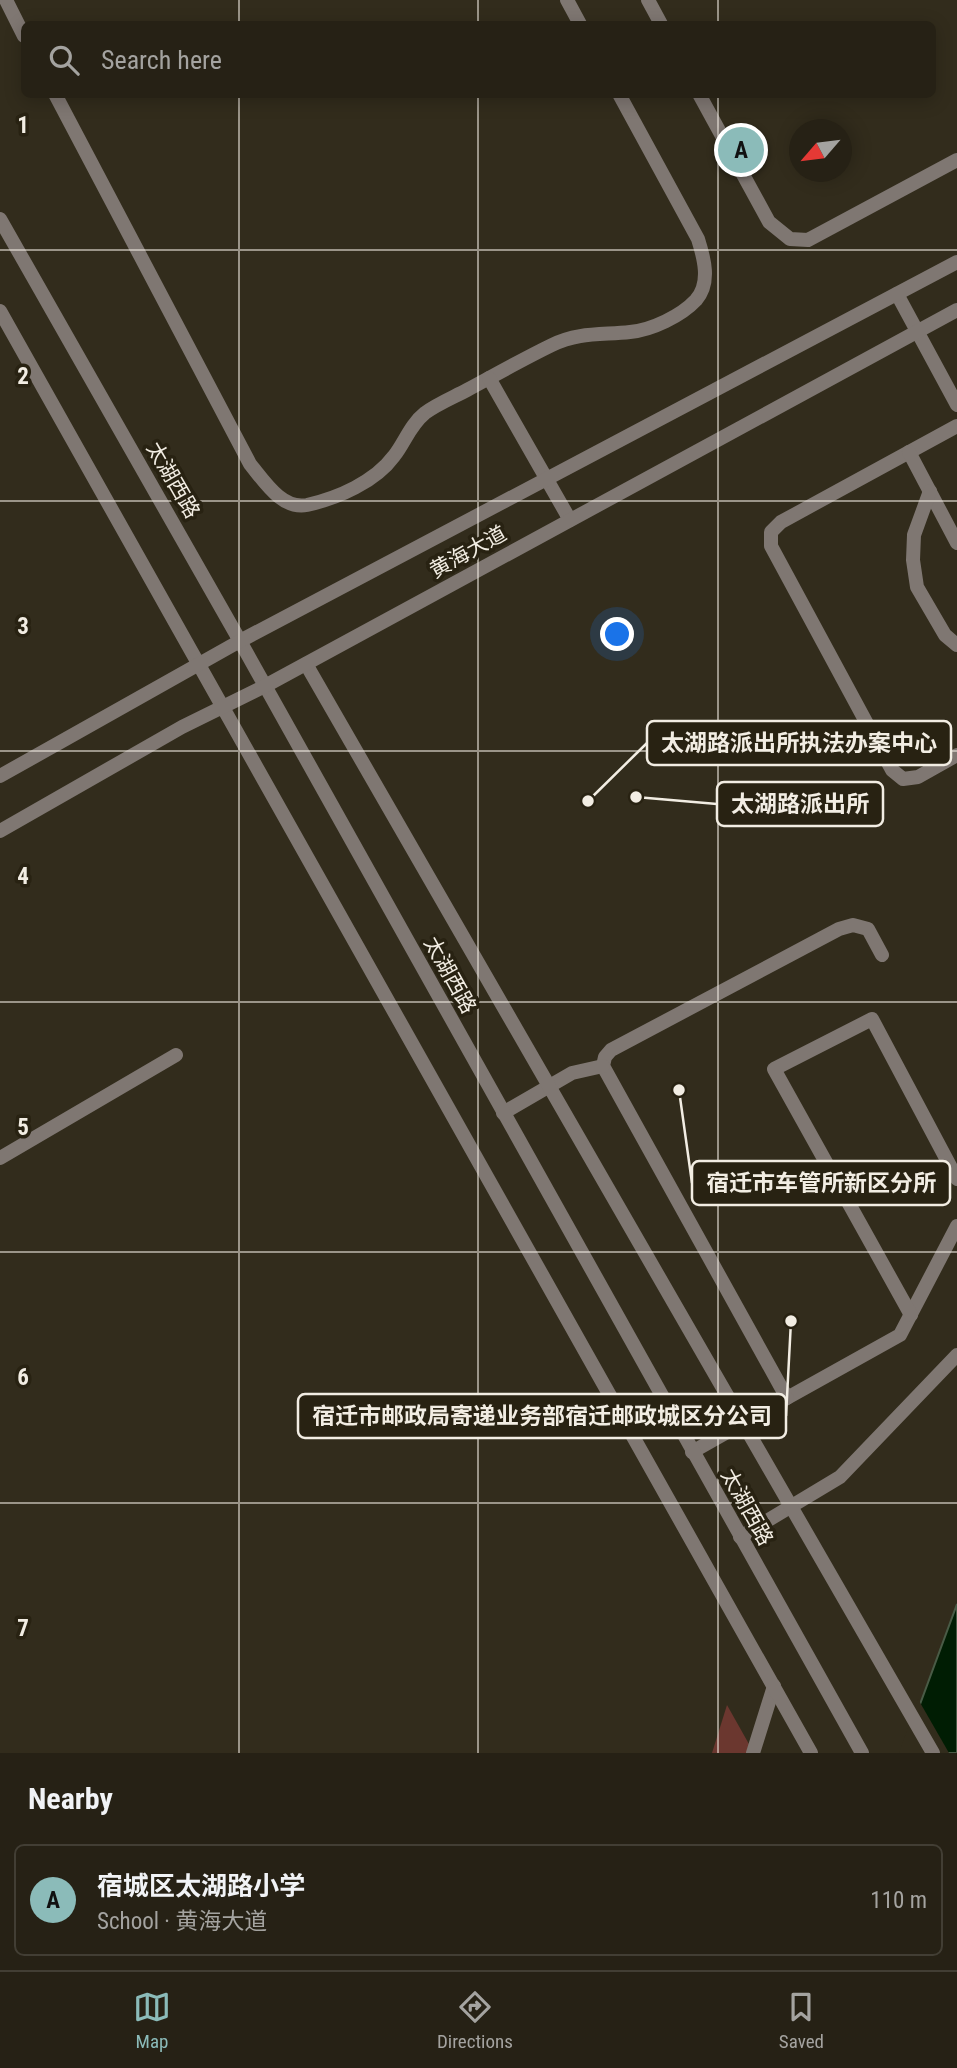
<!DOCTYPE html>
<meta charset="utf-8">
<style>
:root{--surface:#262115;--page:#322e22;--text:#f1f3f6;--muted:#a4a3a0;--line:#423e34;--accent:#8bbbb9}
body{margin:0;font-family:"Roboto Condensed","Noto Sans SC",sans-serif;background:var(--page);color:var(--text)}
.compass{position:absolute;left:789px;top:119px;width:63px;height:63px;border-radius:50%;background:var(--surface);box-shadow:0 4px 18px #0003;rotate:242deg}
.you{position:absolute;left:618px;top:635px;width:24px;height:24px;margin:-18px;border:5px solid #fff;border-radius:50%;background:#1a73e8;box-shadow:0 0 0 10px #1a73e833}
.badge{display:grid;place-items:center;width:46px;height:46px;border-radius:50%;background:var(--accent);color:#111;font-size:23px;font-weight:700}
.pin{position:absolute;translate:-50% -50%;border:4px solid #fff;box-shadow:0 2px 7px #0006}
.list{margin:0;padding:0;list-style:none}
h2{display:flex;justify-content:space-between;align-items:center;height:91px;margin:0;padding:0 28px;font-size:30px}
h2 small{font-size:23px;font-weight:400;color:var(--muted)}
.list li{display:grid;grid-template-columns:46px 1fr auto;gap:21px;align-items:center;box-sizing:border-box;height:112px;margin:0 14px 14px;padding:0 14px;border:2px solid var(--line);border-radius:10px}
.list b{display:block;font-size:26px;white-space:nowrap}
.list p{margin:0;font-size:23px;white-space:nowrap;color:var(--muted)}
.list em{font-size:23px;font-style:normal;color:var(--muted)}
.icon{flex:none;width:38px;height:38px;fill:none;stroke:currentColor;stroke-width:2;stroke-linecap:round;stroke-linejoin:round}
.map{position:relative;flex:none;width:957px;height:1753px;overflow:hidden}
.search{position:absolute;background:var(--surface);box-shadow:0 4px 18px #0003;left:21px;right:21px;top:21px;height:77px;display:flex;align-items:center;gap:18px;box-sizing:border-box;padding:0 24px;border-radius:10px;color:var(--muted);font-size:26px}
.sheet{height:217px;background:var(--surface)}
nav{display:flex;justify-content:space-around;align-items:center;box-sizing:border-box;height:98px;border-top:2px solid var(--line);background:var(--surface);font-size:19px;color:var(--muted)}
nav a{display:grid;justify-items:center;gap:4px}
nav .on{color:var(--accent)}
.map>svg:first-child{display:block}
.green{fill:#6b372f}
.water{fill:#001d03;stroke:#495b46;stroke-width:2}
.pier{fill:#322c1c}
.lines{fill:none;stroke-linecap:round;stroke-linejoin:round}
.service{stroke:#7f7772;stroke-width:14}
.minor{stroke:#7f7772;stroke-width:14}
.tertiary{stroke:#7f7772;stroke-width:14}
.grid{fill:none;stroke:#f2ede3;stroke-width:2;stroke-opacity:0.55}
.labels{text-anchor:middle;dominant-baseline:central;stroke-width:7;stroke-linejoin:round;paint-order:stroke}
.street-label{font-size:21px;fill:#f2ede3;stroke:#282212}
.grid-label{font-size:23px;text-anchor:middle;font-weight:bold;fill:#f2ede3;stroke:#282212;stroke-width:7;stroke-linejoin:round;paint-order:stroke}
.leader{fill:none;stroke:#f2ede3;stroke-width:2.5}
.callout-dot{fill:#f2ede3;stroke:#282212;stroke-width:2.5}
.callout{fill:#282212;stroke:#f2ede3;stroke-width:2.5}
.callout-label{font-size:23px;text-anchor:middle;font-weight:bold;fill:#f2ede3}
</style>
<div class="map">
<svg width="957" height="1753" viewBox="0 0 957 1753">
<rect width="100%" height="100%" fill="#322c1c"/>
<path class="green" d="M727,1705L754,1753H712Z"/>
<path class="water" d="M957,1604V1753H902Z"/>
<path class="pier" d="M918,1699L949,1753H899Z"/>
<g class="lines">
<g class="service">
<path d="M6,0L24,36"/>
<path d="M567,0L580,24"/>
<path d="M648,0L661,24"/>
<path d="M55,94L250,464C264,481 282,510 307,505C338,498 375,482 394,456C405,442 410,425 425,413C437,404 454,397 467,390C495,375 523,359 552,345C578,332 602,335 630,332C652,330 681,316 696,300C711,283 704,258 698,239L619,94"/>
<path d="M699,94L769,222L790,239L808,240L957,160"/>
<path d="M897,294L957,405"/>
<path d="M489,378L570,520"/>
<path d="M957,426L781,522L771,532V546L892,770L903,779L918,777L957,755"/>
<path d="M909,452L957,543"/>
<path d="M930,491L914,535L913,560L917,587L945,635L957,645"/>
<path d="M882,955L868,929L853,925L839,929L611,1050L605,1057L603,1066L787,1398L900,1335L957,1226"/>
<path d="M503,1113L572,1073L603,1066"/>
<path d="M0,1158L176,1055"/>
<path d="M911,1315L774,1069L872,1019L957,1179"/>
<path d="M692,1452L787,1398"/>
<path d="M740,1537L840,1477L957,1355"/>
</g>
<g class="minor">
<path d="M306,664L933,1753"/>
<path d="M753,1753L774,1686"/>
</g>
<g class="tertiary">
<path d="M0,219L240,641L862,1753"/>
<path d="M0,311L811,1753"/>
<path d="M0,776L240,641L957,262"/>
<path d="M0,831L182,727L265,686L957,310"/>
</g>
</g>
<path class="grid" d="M239,0V24M478,0V24M718,0V24M239,94V1753M478,94V1753M718,94V1753M0,250H957M0,501H957M0,751H957M0,1002H957M0,1252H957M0,1503H957"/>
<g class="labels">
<g class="street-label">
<text transform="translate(173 480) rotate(60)">太湖西路</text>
<text transform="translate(468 552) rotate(-29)">黄海大道</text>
<text transform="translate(450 975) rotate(61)">太湖西路</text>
<text transform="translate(747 1507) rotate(61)">太湖西路</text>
</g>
</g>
<g class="grid-label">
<text x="23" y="133">1</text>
<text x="23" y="384">2</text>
<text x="23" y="634">3</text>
<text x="23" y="884">4</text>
<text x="23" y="1135">5</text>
<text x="23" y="1385">6</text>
<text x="23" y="1636">7</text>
</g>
<path class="leader" d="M588 801L647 743M636 797L717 804M679 1090L692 1183M791 1321L786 1416"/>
<g class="callout-dot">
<circle cx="588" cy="801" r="7"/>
<circle cx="636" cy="797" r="7"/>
<circle cx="679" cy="1090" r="7"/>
<circle cx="791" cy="1321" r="7"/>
</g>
<g class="callout">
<rect x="647" y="721" width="304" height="44" rx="7"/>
<rect x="717" y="782" width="166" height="44" rx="7"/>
<rect x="692" y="1161" width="258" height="44" rx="7"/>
<rect x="298" y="1394" width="488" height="44" rx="7"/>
</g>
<g class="callout-label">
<text x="799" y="751">太湖路派出所执法办案中心</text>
<text x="800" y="812">太湖路派出所</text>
<text x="821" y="1191">宿迁市车管所新区分所</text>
<text x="542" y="1424">宿迁市邮政局寄递业务部宿迁邮政城区分公司</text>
</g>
</svg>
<svg class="compass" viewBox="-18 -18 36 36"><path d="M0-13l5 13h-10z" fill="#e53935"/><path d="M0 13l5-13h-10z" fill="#a4a3a0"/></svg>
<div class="you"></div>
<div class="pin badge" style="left:741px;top:150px">A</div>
<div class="search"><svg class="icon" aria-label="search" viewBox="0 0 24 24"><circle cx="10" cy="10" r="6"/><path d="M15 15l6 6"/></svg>Search here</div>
</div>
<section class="sheet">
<h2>Nearby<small></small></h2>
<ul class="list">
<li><span class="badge">A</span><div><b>宿城区太湖路小学</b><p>School · 黄海大道</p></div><em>110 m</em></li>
</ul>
</section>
<nav>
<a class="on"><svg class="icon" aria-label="map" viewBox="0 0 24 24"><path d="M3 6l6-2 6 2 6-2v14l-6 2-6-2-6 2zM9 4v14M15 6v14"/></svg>Map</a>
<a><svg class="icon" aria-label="directions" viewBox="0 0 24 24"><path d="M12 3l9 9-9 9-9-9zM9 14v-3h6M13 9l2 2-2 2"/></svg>Directions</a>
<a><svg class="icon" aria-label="saved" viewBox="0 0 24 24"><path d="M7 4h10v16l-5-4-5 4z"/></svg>Saved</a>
</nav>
